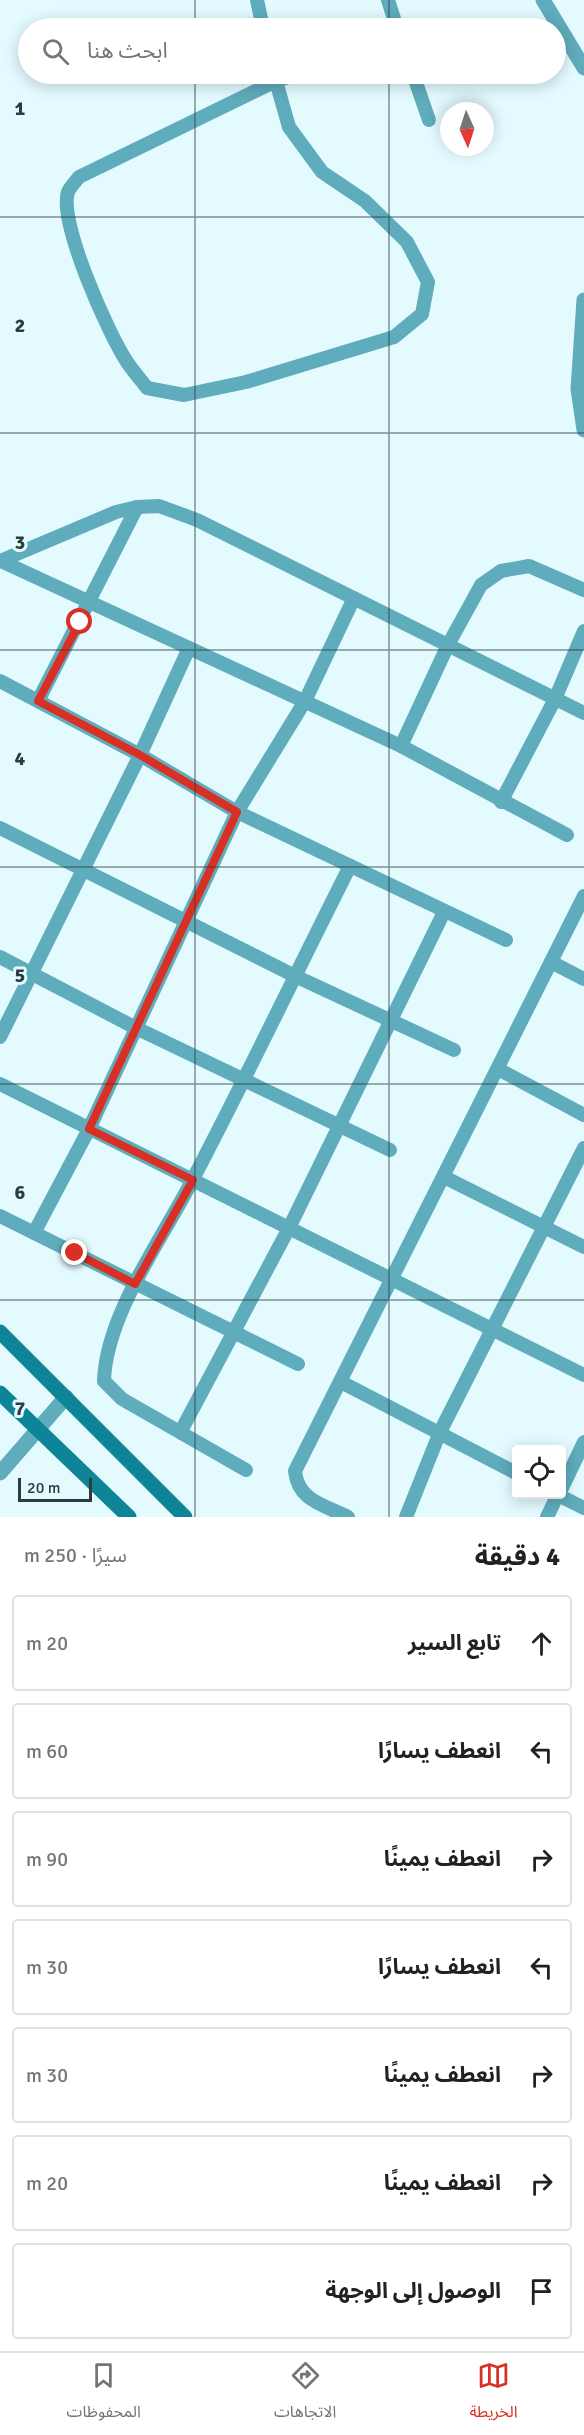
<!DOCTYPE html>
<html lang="ar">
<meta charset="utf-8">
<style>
:root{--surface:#fff;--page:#f6f6f6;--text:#202124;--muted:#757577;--line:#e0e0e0;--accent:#d93025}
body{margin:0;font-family:Signika,"Noto Sans Arabic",sans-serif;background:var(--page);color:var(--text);direction:rtl}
.controls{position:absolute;right:18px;bottom:18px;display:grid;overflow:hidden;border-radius:6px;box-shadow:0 3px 15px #0003}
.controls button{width:54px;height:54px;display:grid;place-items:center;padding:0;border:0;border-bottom:2px solid var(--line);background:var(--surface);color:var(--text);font:30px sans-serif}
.compass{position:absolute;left:440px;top:102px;width:54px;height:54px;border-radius:50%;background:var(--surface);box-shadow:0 3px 15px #0003;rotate:177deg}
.scale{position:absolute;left:18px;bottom:15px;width:74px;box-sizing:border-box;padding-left:6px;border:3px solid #2c3b3e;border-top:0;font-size:16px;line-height:21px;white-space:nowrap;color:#2c3b3e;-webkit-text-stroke:4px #e3faff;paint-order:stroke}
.stop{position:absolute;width:18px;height:18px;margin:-14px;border:4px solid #d93025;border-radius:50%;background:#fff}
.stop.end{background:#d93025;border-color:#fff;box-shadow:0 2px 6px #0008}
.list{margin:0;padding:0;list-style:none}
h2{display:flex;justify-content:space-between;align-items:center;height:78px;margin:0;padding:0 24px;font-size:26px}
h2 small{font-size:20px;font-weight:400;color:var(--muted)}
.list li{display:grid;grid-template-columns:39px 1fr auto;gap:18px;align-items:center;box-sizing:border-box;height:96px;margin:0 12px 12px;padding:0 12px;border:2px solid var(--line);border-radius:6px}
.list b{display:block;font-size:22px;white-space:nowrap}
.list em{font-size:20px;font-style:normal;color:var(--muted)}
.icon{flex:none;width:33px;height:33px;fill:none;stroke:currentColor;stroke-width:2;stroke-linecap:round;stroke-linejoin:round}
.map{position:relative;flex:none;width:584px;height:1517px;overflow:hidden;direction:ltr}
.search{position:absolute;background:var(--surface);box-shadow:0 3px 15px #0003;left:18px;right:18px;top:18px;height:66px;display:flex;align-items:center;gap:15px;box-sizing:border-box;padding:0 21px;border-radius:33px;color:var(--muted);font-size:22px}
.sheet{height:834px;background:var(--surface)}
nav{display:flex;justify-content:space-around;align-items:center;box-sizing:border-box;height:84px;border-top:2px solid var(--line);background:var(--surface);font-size:16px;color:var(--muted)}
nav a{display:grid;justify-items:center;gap:3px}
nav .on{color:var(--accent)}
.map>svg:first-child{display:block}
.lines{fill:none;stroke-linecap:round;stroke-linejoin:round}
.service{stroke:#5facbc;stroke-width:14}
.minor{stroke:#5facbc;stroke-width:15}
.secondary{stroke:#0e8597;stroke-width:15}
.route{stroke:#d93025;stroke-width:8}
.grid{fill:none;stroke:#2c3b3e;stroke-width:1.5;stroke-opacity:0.55}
.grid-label{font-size:20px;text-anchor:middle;font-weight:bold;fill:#2c3b3e;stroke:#e3faff;stroke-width:6;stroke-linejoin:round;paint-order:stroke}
</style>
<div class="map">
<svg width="584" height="1517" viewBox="0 0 584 1517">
<rect width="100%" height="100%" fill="#e3faff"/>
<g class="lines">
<g class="service">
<path d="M257,0L263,28"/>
<path d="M388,0L397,28"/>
<path d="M274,74L276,81L289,127L322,172L365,201L407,242L428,282L422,314L394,337L246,382L184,395L147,388C141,380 133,371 127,362C109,335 58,222 68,192C70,187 76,181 79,177L276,81L297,74"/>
<path d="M413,74L429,120"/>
<path d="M0,561L116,512L137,507L159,506L197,520L584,713"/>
<path d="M1,561L401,746L567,835"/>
<path d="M0,681L140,755L237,812L506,940"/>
<path d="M38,701L137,507"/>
<path d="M401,746L448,645L481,585L501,571L529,566L584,590"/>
<path d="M501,802L555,699L584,631"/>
<path d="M0,828L295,976L454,1050"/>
<path d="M0,957L136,1028L390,1150"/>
<path d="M551,962L584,979"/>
<path d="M0,1037L140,755L189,648"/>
<path d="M498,1069L584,1115"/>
<path d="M0,1084L584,1375"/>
<path d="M444,1177L584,1247"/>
<path d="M0,1216L298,1364"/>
<path d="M34,1233L89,1129L237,812L305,701L354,598"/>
<path d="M341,1382L516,1473"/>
<path d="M181,1431L289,1228L444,912"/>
<path d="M246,1470L122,1399L104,1381C106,1314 163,1238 193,1179C247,1076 297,971 350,866"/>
<path d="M562,1488L584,1442"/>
<path d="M556,1494L584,1508"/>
<path d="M348,1517C324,1505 298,1501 295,1471L584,896"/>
<path d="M406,1517L440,1432L584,1148"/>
<path d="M547,1517L558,1494"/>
</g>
<g class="minor">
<path d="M543,0L584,68"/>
<path d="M584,300L578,389L584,430"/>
<path d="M0,1473L66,1397"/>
</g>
<g class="secondary">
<path d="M0,1332L185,1517"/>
<path d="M0,1393L129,1517"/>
</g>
</g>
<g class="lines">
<path class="route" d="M75,1253L135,1284L193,1180L89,1129L237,812L140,755L38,701L80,622"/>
</g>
<path class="grid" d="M195,0V28M389,0V28M195,74V1517M389,74V1517M0,217H584M0,433H584M0,650H584M0,867H584M0,1084H584M0,1300H584"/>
<g class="grid-label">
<text x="20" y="115">1</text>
<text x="20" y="332">2</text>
<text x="20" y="549">3</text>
<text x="20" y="765">4</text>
<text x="20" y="982">5</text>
<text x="20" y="1199">6</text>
<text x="20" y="1415">7</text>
</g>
</svg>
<div class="controls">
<button><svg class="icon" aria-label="locate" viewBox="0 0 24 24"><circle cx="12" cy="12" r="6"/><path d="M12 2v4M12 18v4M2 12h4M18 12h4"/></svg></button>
</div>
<svg class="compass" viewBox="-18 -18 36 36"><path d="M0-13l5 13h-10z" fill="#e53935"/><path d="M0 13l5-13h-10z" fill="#757577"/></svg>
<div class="scale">20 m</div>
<div class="stop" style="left:80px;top:622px"></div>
<div class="stop end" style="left:75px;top:1253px"></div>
<div class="search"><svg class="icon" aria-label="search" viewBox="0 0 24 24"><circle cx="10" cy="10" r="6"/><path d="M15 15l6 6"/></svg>ابحث هنا</div>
</div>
<section class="sheet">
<h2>4 دقيقة<small>سيرًا · 250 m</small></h2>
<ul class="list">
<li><svg class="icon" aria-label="ahead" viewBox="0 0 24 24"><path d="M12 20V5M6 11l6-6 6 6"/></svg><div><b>تابع السير</b></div><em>20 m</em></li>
<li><svg class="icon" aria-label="left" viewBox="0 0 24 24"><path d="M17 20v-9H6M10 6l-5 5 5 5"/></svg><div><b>انعطف يسارًا</b></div><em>60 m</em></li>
<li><svg class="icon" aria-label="right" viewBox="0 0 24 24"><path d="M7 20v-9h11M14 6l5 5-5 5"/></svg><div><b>انعطف يمينًا</b></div><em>90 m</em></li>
<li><svg class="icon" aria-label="left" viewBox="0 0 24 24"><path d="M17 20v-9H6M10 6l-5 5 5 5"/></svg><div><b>انعطف يسارًا</b></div><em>30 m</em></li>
<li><svg class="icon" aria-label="right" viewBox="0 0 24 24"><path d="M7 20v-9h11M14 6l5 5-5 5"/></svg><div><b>انعطف يمينًا</b></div><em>30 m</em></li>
<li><svg class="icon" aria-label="right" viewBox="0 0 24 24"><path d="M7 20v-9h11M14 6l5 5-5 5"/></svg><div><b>انعطف يمينًا</b></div><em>20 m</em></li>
<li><svg class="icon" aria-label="arrive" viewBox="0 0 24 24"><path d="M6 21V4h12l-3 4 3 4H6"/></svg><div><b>الوصول إلى الوجهة</b></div></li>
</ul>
</section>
<nav>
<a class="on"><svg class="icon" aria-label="map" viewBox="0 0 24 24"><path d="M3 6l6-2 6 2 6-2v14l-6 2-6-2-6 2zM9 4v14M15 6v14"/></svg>الخريطة</a>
<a><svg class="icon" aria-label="directions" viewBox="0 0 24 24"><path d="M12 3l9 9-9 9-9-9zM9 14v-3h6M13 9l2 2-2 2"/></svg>الاتجاهات</a>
<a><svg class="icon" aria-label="saved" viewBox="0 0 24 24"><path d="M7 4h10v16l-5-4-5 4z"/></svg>المحفوظات</a>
</nav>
